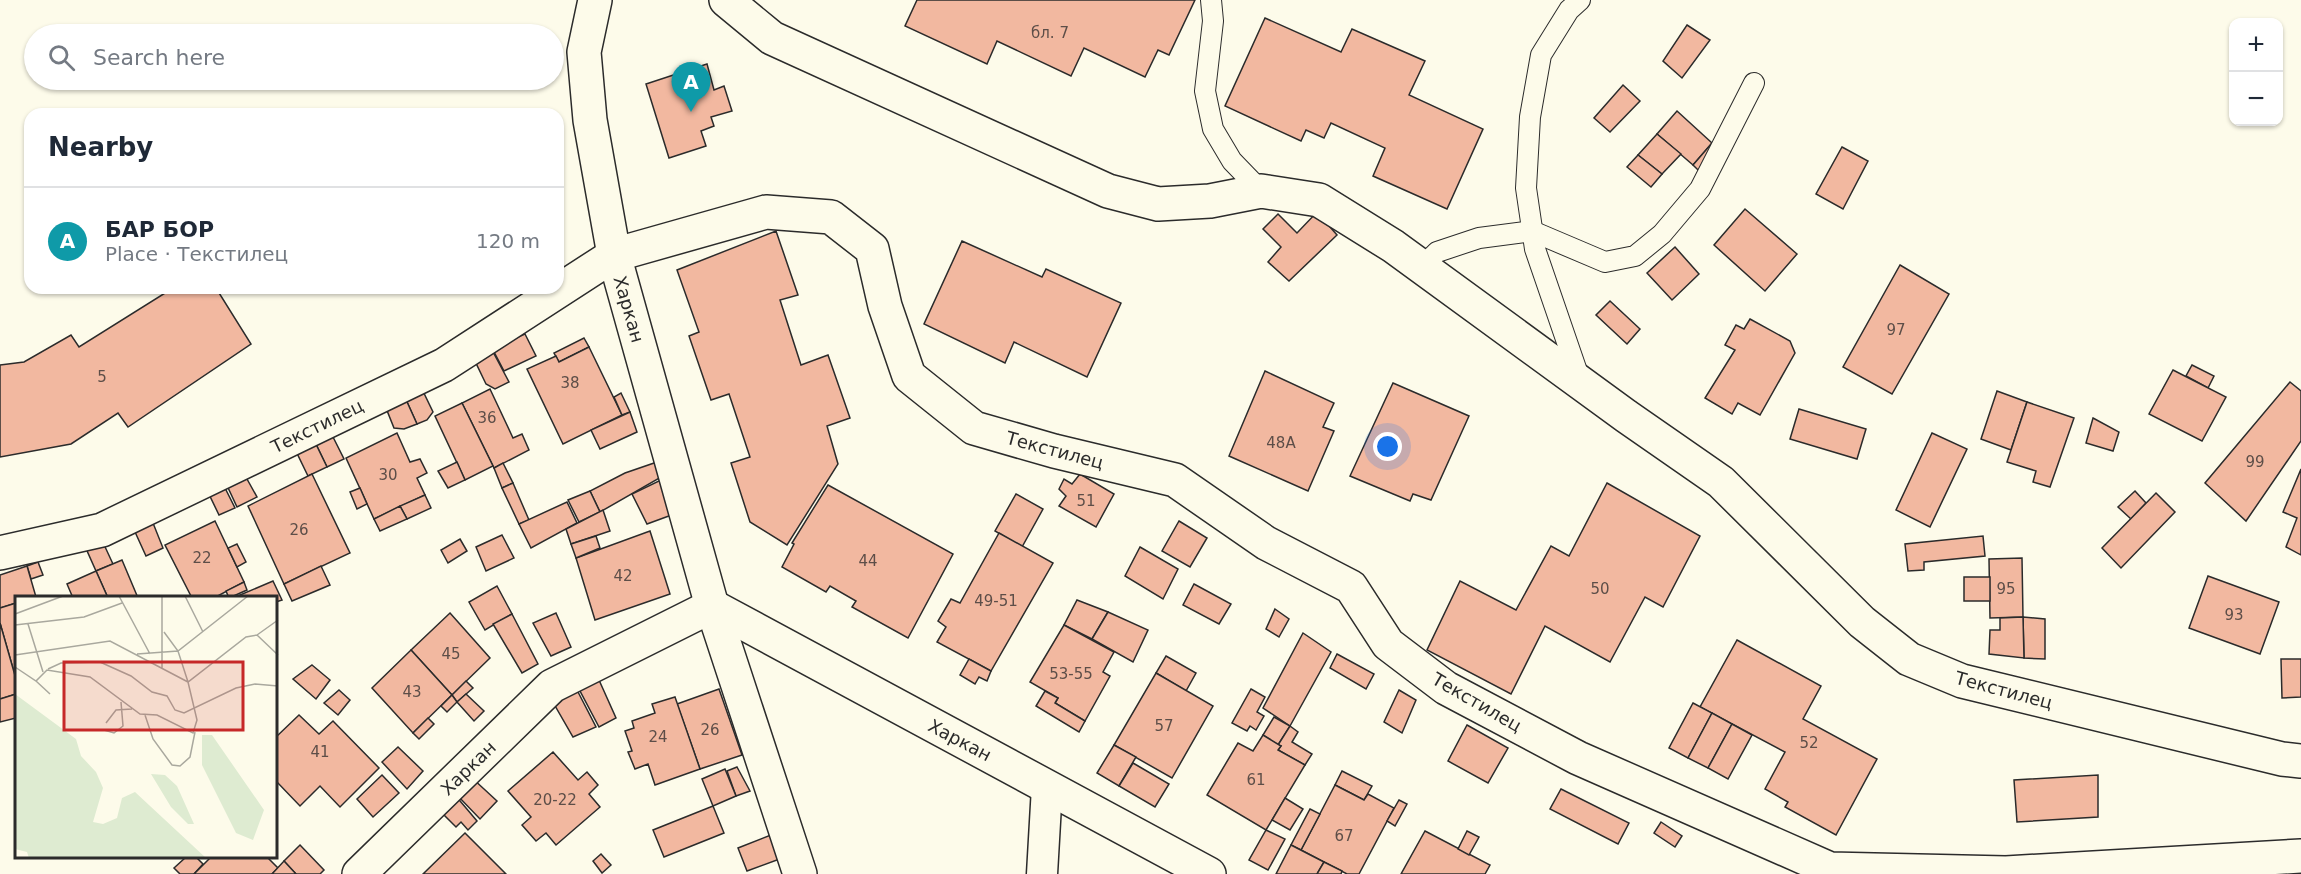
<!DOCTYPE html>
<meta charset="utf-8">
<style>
:root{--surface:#fff;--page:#f2f2f3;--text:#1f2937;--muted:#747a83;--line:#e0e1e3;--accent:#c62828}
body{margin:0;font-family:"DejaVu Sans",sans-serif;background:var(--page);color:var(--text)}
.controls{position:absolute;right:18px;top:18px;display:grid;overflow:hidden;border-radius:12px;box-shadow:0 2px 4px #0004}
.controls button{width:54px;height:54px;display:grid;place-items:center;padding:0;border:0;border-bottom:2px solid var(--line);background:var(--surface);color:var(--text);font:30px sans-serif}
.you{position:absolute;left:1388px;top:447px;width:21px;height:21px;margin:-15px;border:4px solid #fff;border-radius:50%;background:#1a73e8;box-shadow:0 0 0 9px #1a73e833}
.badge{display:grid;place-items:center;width:39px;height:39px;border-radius:50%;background:var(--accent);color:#fff;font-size:20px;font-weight:700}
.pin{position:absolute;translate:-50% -50px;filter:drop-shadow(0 2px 3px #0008)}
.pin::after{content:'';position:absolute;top:32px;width:21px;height:18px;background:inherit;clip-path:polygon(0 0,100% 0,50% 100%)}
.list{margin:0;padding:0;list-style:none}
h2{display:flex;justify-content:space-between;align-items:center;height:78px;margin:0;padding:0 24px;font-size:26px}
h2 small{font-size:20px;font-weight:400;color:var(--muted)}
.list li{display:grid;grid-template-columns:39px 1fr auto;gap:18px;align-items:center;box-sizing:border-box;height:108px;padding:0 24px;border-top:2px solid var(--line)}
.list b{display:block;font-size:22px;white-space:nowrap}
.list p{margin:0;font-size:20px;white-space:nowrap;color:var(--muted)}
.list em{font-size:20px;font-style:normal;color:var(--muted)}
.icon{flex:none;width:33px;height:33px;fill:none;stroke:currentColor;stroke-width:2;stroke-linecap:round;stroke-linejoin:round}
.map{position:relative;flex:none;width:2301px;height:874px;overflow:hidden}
.search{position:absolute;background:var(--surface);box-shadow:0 2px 4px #0004;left:24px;top:24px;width:540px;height:66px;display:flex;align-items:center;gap:15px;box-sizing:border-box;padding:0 21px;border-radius:33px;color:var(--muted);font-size:22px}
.panel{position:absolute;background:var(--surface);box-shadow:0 2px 4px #0004;left:24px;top:108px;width:540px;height:186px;border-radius:18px}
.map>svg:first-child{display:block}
.building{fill:#f2b8a0;stroke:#2b2b2b;stroke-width:1.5}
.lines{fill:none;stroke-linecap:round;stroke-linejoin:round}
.service-casing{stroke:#2b2b2b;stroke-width:22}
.pedestrian-casing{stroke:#2b2b2b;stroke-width:33}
.minor-casing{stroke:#2b2b2b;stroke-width:36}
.service{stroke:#fdfbea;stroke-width:20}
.pedestrian{stroke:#fdfbea;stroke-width:30}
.minor{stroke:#fdfbea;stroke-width:33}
.labels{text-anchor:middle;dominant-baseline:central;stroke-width:4.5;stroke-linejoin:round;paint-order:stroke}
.number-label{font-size:15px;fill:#5d4e48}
.street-label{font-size:18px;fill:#2b2b2b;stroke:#fdfbea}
.inset-road{fill:none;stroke:#a9a89e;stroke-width:1.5}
.view{fill:#c62828;fill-opacity:0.15;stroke:#c62828;stroke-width:3}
.inset-edge{fill:none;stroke:#2b2b2b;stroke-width:3}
</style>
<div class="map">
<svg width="2301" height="874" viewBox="0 0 2301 874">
<rect width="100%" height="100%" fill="#fdfbea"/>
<g class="building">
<path d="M917,0H1195L1169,55L1158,50L1145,77L1084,48L1071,76L997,41L987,64L905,26Z"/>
<path d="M1265,18L1341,52L1352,29L1425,61L1409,95L1483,129L1447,209L1373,176L1385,148L1331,123L1324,138L1306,130L1301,141L1225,106Z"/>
<path d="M1687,25L1710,40L1682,78L1663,61Z"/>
<path d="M707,64L714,90L724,86L732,111L711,117L714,126L701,131L706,146L669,158L646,84Z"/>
<path d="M1623,85L1640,101L1610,132L1594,118Z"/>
<path d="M1677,111L1712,143L1693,165L1657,134Z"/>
<path d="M1657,134L1681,154L1662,174L1638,155Z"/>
<path d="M1712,143L1719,150L1700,172L1693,165Z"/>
<path d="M1842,147L1868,161L1843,209L1816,194Z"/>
<path d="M1638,155L1662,174L1651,187L1627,167Z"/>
<path d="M1745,209L1797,254L1765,291L1714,245Z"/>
<path d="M1317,212L1337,235L1289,281L1268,262L1281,247L1263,229L1278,214L1297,233Z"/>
<path d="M776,231L798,295L780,300L801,365L828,355L850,418L827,426L838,464L787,545L750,522L731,463L750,457L729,394L711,400L689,336L699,332L677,270Z"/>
<path d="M962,241L1042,277L1046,269L1121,303L1087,377L1014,342L1005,363L924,324Z"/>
<path d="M1675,247L1699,274L1672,300L1647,273Z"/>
<path d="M1900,265L1949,294L1892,394L1843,367Z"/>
<path d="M173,288H216L251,344L128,427L118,413L71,444L0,457V365L24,362L71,335L79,347Z"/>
<path d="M1610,301L1640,329L1627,344L1596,315Z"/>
<path d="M1750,319L1790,341L1795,353L1760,415L1738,403L1732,414L1705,398L1735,350L1725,345L1736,325L1744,329Z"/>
<path d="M525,334L536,356L504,371L492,348Z"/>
<path d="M584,338L589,347L559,362L554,353Z"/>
<path d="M589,347L622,415L563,444L527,369L556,356L559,362Z"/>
<path d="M492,350L509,382L495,389L486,384L474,359Z"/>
<path d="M2192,365L2214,376L2208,388L2186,376Z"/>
<path d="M2173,370L2226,397L2202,441L2149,414Z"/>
<path d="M1265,371L1334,403L1323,427L1334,431L1308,491L1229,456Z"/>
<path d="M2290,382L2301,391V441L2246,521L2205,483Z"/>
<path d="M1393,383L1469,416L1431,500L1413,494L1410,501L1350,476Z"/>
<path d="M420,385L433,412L427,420L417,424L403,393Z"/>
<path d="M490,389L513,438L522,434L529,450L494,468L462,403Z"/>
<path d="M1997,391L2027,402L2011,450L1981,439Z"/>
<path d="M403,393L417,424L404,429L394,428L384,403Z"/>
<path d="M621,393L630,412L622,415L614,397Z"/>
<path d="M2027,402L2074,418L2050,487L2033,482L2036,471L2007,462Z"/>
<path d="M462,403L493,466L465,480L435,416Z"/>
<path d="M1799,409L1866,429L1857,459L1790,439Z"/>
<path d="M630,412L637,432L600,449L591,430Z"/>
<path d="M2093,418L2119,432L2113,451L2086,443Z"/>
<path d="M329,429L344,459L327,467L312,436Z"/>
<path d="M397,433L410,462L420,459L427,473L417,478L425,495L374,519L346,458Z"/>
<path d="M1932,433L1967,449L1930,527L1896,510Z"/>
<path d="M312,436L327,467L308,476L293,445Z"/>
<path d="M457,462L465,480L448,488L438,471Z"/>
<path d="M657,462L663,476L600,512L590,491L625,473Z"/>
<path d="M503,463L513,483L502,488L494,468Z"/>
<path d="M2301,469V555L2286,547L2297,518L2283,512Z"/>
<path d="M242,470L257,497L237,507L224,479Z"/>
<path d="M312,474L350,553L284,584L248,506Z"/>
<path d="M1080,474L1114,494L1096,527L1059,506L1066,496L1059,489L1064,479L1072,484Z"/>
<path d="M665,478L677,513L647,524L632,494Z"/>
<path d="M221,480L235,508L219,515L206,488Z"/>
<path d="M513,483L529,520L519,524L502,488Z"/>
<path d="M1607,483L1700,536L1663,607L1645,597L1610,662L1545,626L1511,694L1427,650L1460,581L1516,610L1551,546L1569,556Z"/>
<path d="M828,485L953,554L908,638L852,607L856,601L830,586L826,592L782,567L794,544L792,543Z"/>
<path d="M360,488L367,504L357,509L350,492Z"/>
<path d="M590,491L600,512L579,522L568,500Z"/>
<path d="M2135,491L2146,503L2131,519L2118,507Z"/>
<path d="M2156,493L2175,512L2121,568L2102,548Z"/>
<path d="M1016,494L1043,509L1022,547L995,531Z"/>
<path d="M425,495L431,508L407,519L400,506Z"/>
<path d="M567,502L577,523L531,548L519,524Z"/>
<path d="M400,506L407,519L380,531L374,519Z"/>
<path d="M603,510L610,531L571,544L566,529Z"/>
<path d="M149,513L163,548L146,556L130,521Z"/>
<path d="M215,521L244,582L214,598H192L165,545Z"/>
<path d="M1179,521L1207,538L1190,567L1162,551Z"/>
<path d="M650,531L670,594L595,620L576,558Z"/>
<path d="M999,533L1053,563L991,671L937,642L946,627L938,621L951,599L960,603Z"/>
<path d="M502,535L514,558L486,571L476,547Z"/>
<path d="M100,536L113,564L96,571L84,544Z"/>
<path d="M596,536L600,548L576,558L571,544Z"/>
<path d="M1983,536L1985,556L1924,562V570L1908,571L1905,544Z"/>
<path d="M460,539L467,551L448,563L441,550Z"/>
<path d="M237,544L246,562L237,567L228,548Z"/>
<path d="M1140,547L1178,569L1163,599L1125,576Z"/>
<path d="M2022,558L2023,617L1990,618L1989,559Z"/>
<path d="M122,560L138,598H108L96,571Z"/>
<path d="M38,562L43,575L31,579L27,566Z"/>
<path d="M27,566L36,597L16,598V603L0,608V575Z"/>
<path d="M321,566L330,585L292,601L284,584Z"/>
<path d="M96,571L108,598H73L67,584Z"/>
<path d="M2208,576L2279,602L2260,654L2189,628Z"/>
<rect x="1964" y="577" width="26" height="24"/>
<path d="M273,581L282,600L276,602V598H233Z"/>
<path d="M244,582L247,590L229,598L226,591Z"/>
<path d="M1194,584L1231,604L1219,624L1183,605Z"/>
<path d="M497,586L512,614L485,630L469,602Z"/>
<path d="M1077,600L1108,612L1092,639L1064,625Z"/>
<path d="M16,603V679L0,623V608Z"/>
<path d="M1275,609L1289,619L1279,637L1266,629Z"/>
<path d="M1108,612L1148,630L1133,662L1092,639Z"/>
<path d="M450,613L490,658L452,695L411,650Z"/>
<path d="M556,613L571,647L551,656L533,623Z"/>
<path d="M512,614L538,664L522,673L493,624Z"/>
<path d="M2023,617L2045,619V659L2024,658Z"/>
<path d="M2023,617L2024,658L1989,654L1990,630H2000V618Z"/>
<path d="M0,623L16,679V694L0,699Z"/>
<path d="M1064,625L1114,652L1103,672L1110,676L1085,721L1055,703L1058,698L1030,682Z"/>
<path d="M1303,633L1331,652L1290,726L1263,708Z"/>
<path d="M1737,640L1821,686L1803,719L1877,759L1836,835L1785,807L1788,802L1765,789L1785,752L1700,707Z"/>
<path d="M411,650L452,695L413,733L372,688Z"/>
<path d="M1337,654L1374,674L1366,689L1330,668Z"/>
<path d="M1166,656L1196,673L1186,691L1156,673Z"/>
<path d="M969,659L991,671L987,681L979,677L975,684L960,675Z"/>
<path d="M2281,659H2301V697L2282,698Z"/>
<path d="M312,665L330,680L316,699L293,679Z"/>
<path d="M1156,673L1213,706L1172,778L1114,745Z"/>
<path d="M599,680L616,718L599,727L579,689Z"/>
<path d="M466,681L473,688L457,702L452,695Z"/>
<path d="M719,689L742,755L700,769L677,704Z"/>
<path d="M1251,689L1265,697L1257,712L1264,716L1256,730L1250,726L1247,731L1232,723Z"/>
<path d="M339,690L350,700L338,715L324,703Z"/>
<path d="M577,690L596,727L573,737L554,704Z"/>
<path d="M1399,690L1416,700L1402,733L1384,722Z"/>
<path d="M1045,691L1058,698L1055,703L1085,721L1079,732L1036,706Z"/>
<path d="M16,694V718L0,722V699Z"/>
<path d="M466,694L484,711L474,721L457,702Z"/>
<path d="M452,695L457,702L447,712L441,706Z"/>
<path d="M675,697L700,769L655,785L648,764L635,769L628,752L632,751L625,731L634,728L632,721L655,713L652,704Z"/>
<path d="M1693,703L1712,713L1688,758L1669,748Z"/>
<path d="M1712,713L1732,724L1708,768L1688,758Z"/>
<path d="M299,715L319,734L333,721L379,768L340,807L320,786L300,806L276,781V737Z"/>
<path d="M1274,717L1290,726L1278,745L1263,735Z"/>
<path d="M428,718L434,724L419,739L413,733Z"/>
<path d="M1732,724L1752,735L1728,779L1708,768Z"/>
<path d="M1467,725L1508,748L1488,783L1448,761Z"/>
<path d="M1290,726L1298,732L1292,742L1312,754L1305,765L1278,750L1281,746L1278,745Z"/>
<path d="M1263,735L1281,746L1278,750L1305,765L1266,830L1207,795L1238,743L1253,751Z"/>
<path d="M1114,745L1136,757L1119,786L1097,773Z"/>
<path d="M398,747L423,771L407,789L382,762Z"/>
<path d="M553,752L578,780L587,772L598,785L589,794L600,807L556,845L546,833L536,841L522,825L531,817L508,791Z"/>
<path d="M1133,763L1169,784L1155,807L1119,786Z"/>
<path d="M737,767L750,791L736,796L727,771Z"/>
<path d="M725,769L736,796L713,806L702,779Z"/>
<path d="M1342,771L1372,786L1364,800L1335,785Z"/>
<path d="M382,775L399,793L373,817L357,799Z"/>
<path d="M2098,775V817L2017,822L2014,780Z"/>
<path d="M471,777L497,801L480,819L456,794Z"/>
<path d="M1335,785L1364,800L1368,794L1394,808L1359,874H1347L1301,850Z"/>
<path d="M1561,789L1629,823L1618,844L1550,809Z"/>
<path d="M455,795L477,821L468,830L461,822L456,827L439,810Z"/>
<path d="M1285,798L1303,809L1290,830L1272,820Z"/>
<path d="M1399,800L1407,804L1395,826L1387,821Z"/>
<path d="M713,806L724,833L664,857L653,830Z"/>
<path d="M1310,809L1320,814L1301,850L1291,845Z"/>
<path d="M1661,822L1682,836L1675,847L1654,833Z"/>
<path d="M1266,830L1285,839L1268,870L1249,860Z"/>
<path d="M1425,831L1490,865L1485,874H1401Z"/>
<path d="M1467,831L1479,837L1469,855L1458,849Z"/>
<path d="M465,833L506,874H423Z"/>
<path d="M776,833L785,857L747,871L738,848Z"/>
<path d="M300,845L324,870L320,874H296L284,861Z"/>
<path d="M1291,845L1324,862L1317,874H1276Z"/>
<path d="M601,854L611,865L602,873L593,861Z"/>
<path d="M185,858H197L203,864L194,874H180L174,868Z"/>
<path d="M210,858H268L278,868L272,874H194Z"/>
<path d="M284,861L296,874H272Z"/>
<path d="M1324,862L1342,871L1341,874H1317Z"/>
</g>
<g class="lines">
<g class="service-casing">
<g id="service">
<path d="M1211,0L1213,21L1205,91L1213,129L1232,161L1261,191"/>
<path d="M1422,267L1437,252L1479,238L1532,231L1605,262L1635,256L1662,234L1700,189L1754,83"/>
<path d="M1580,380L1535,249L1526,188L1530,117L1541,55L1569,10L1580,0"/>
</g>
</g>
<g class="pedestrian-casing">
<path id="pedestrian" d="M1042,874L1047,787"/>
</g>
<g class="minor-casing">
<g id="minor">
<path d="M595,0L584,52L590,120L614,255L712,606L800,874"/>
<path d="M726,0L772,38L1108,191L1158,204L1210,201L1261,191L1319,200L1393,246L1626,416L1721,482L1862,622L1909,659L1962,681L2282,759L2301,761"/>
<path d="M0,553L102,530L444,365L614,255L766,212L831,217L872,249L885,306L909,376L974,428L1054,451L1175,480L1266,543L1351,587L1388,644L1446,688L1578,758L1830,869L2006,873L2301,856"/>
<path d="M359,874L552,686L712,606L1209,874"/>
</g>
</g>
<use href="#service" class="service"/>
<use href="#pedestrian" class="pedestrian"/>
<use href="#minor" class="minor"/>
</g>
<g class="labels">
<g class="number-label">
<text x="1050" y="33">бл. 7</text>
<text x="1896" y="330">97</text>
<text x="102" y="377">5</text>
<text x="570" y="383">38</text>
<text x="487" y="418">36</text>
<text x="1281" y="443">48А</text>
<text x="2255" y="462">99</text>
<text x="388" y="475">30</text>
<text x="1086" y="501">51</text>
<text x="299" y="530">26</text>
<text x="202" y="558">22</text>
<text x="868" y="561">44</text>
<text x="623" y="576">42</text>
<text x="1600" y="589">50</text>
<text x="2006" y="589">95</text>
<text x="996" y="601">49-51</text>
<text x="2234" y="615">93</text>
<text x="451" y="654">45</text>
<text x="1071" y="674">53-55</text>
<text x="412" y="692">43</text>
<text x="1164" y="726">57</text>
<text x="710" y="730">26</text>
<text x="658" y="737">24</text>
<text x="1809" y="743">52</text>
<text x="320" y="752">41</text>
<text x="1256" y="780">61</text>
<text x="555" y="800">20-22</text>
<text x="1344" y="836">67</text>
</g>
<g class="street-label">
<text transform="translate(629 309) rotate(74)">Харкан</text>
<text transform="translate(317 426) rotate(-26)">Текстилец</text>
<text transform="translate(1055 450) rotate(15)">Текстилец</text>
<text transform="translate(2004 690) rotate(15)">Текстилец</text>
<text transform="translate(1477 702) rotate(30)">Текстилец</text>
<text transform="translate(960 740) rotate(28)">Харкан</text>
<text transform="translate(468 768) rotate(-44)">Харкан</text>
</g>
</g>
<g transform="translate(15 596)">
<rect width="262" height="262" fill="#fdfbea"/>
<path d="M0,98L61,143L66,160L81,176L88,192L78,226L88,228L102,222L107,202L120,196L191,262H14L12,256L0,253ZM187,139H197L249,214L238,244L221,237L187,169ZM136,178L150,179L162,190L179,228H173L156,211Z" fill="#deebd1"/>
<path class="inset-road" d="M104,0L135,58M170,0L188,36M0,18L48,0M13,28L28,76M0,29L69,21L107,7M242,39L263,24M122,58L163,55L233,0M0,59L95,45L173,86L231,41L242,39L263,59M0,71L21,85L32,74L75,81L125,118L142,119L178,137L182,124L173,86L163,55L149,36M147,72V0M33,73L46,67L85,66L116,80L137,96L152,100L160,114L169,117L221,92L240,88L263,90M21,85L35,98M130,119L138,143L157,169L165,170L175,161L180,136M91,127L101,114L117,113M89,134L99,137L108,130L106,106"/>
<path class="view" d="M49,66H228V134H49Z"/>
<rect width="262" height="262" class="inset-edge"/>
</g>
</svg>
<div class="controls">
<button>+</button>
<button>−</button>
</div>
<div class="you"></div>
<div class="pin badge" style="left:691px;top:112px;background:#0f9aa8">A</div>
<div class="search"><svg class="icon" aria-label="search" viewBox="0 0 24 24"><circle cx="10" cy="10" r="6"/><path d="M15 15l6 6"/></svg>Search here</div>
<section class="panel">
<h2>Nearby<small></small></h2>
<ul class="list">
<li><span class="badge" style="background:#0f9aa8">A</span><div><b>БАР БОР</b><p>Place · Текстилец</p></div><em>120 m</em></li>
</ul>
</section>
</div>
